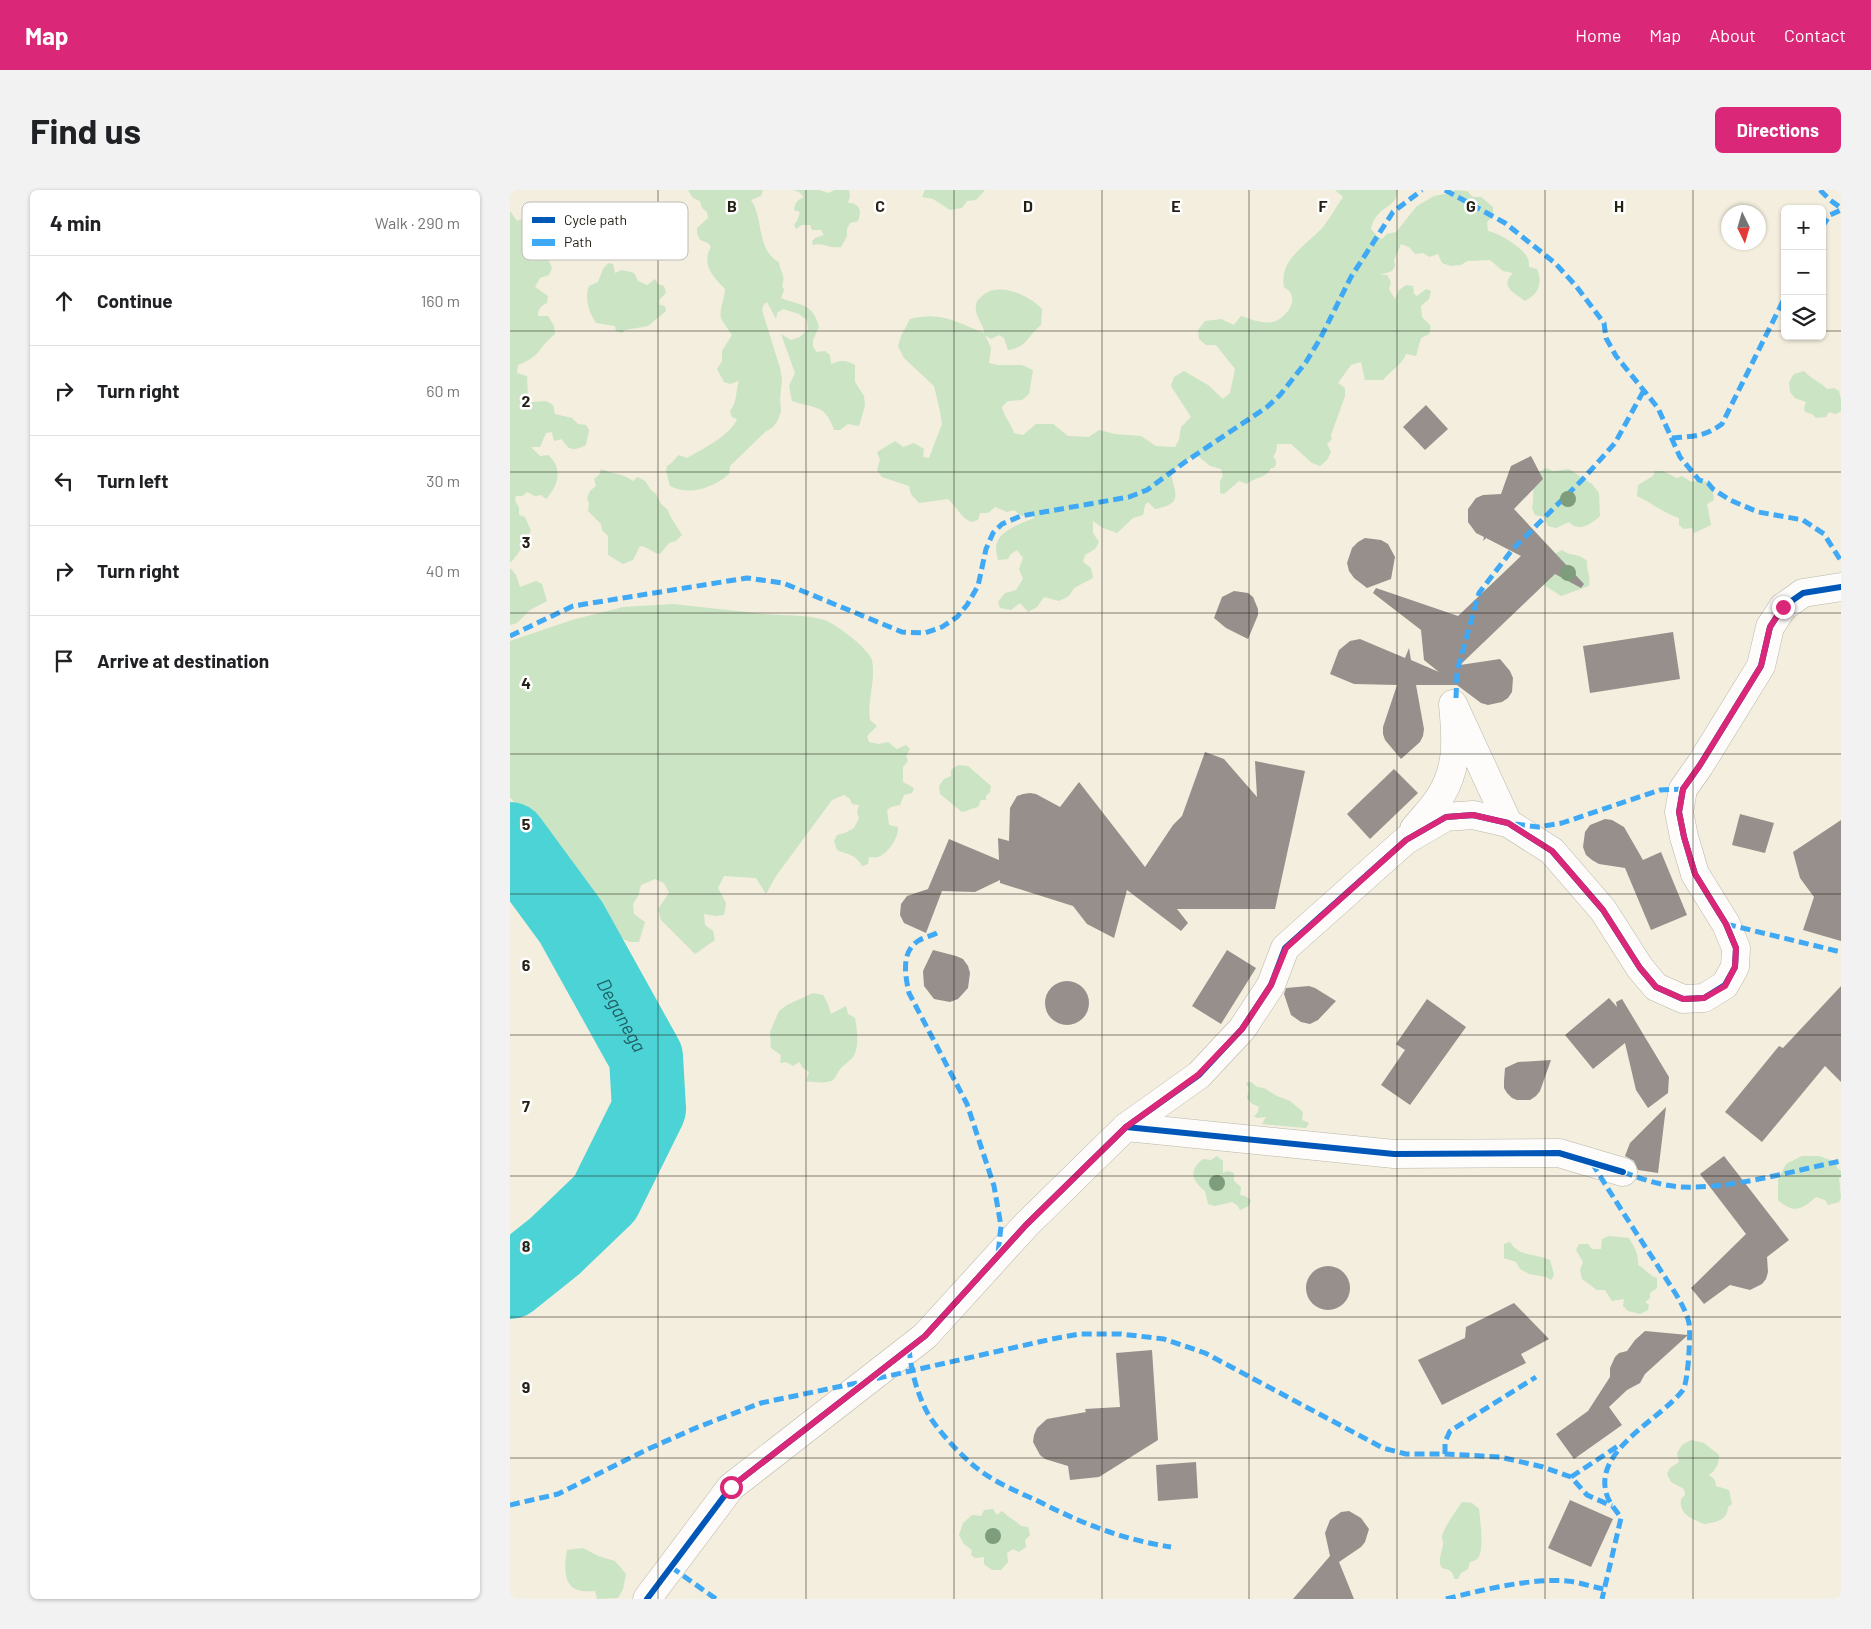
<!DOCTYPE html>
<meta charset="utf-8">
<style>
:root{--surface:#fff;--page:#f2f2f2;--text:#202124;--muted:#757577;--line:#e0e0e0;--accent:#db2777}
body{margin:0;font-family:Barlow,sans-serif;background:var(--page);color:var(--text)}
.controls{position:absolute;right:15px;top:15px;display:grid;overflow:hidden;border-radius:8px;box-shadow:0 1px 4px #0004}
.controls button{width:45px;height:45px;display:grid;place-items:center;padding:0;border:0;border-bottom:1px solid var(--line);background:var(--surface);color:var(--text);font:25px sans-serif}
.compass{position:absolute;left:1211px;top:15px;width:45px;height:45px;border-radius:50%;background:var(--surface);box-shadow:0 1px 4px #0004;rotate:175deg}
.stop{position:absolute;width:15px;height:15px;margin:-11px;border:4px solid #db2777;border-radius:50%;background:#fff}
.stop.end{background:#db2777;border-color:#fff;box-shadow:0 1px 5px #0008}
.list{margin:0;padding:0;list-style:none}
h2{display:flex;justify-content:space-between;align-items:center;height:65px;margin:0;padding:0 20px;font-size:21px}
h2 small{font-size:16px;font-weight:400;color:var(--muted)}
.list li{display:grid;grid-template-columns:32px 1fr auto;gap:15px;align-items:center;box-sizing:border-box;height:90px;padding:0 20px;border-top:1px solid var(--line)}
.list b{display:block;font-size:19px;white-space:nowrap}
.list em{font-size:16px;font-style:normal;color:var(--muted)}
.icon{flex:none;width:28px;height:28px;fill:none;stroke:currentColor;stroke-width:2;stroke-linecap:round;stroke-linejoin:round}
.map{position:relative;flex:none;width:1331px;height:1409px;overflow:hidden;border-radius:8px}
header{display:flex;align-items:center;gap:30px;box-sizing:border-box;height:70px;padding:0 25px;background:var(--accent);color:#fff}
header strong{font-size:24px}
nav{display:flex;gap:28px;margin-inline-start:auto;font-size:18px}
.intro{display:flex;align-items:center;justify-content:space-between;box-sizing:border-box;height:120px;padding:0 30px}
h1{margin:0;font-size:35px}
.button{padding:12px 22px;border-radius:8px;background:var(--accent);color:#fff;font-size:18px;font-weight:700}
main{display:flex;gap:30px;padding:0 30px}
aside{flex:1;background:var(--surface);border-radius:8px;box-shadow:0 1px 4px #0004}
.map>svg:first-child{display:block}
.green{fill:#cae4c4}
.lines{fill:none;stroke-linecap:round;stroke-linejoin:round}
.river{stroke:#4bd3d6;stroke-width:74}
.building{fill:#968f8c}
.minor-casing{stroke:#bab6a9;stroke-width:29}
.minor{stroke:#fdfcfa;stroke-width:28}
.quiet{stroke:#3fa9f5;stroke-width:5;stroke-dasharray:10 5;stroke-linecap:butt}
.cycleway-casing{stroke:#fff;stroke-width:9}
.cycleway{stroke:#0057b8;stroke-width:6}
.tree{fill:#7e9d7c}
.route{stroke:#db2777;stroke-width:6}
.grid{fill:none;stroke:#252115;stroke-width:1;stroke-opacity:0.55}
.labels{text-anchor:middle;dominant-baseline:central;stroke-width:5;stroke-linejoin:round;paint-order:stroke}
.water-label{font-size:19px;font-style:italic;fill:#205f64;stroke:#fff}
.key{fill:#fff;stroke:#bebcb9;stroke-width:1}
.key-label{font-size:14px;fill:#252115}
.grid-label{font-size:16px;text-anchor:middle;font-weight:bold;fill:#252115;stroke:#fff;stroke-width:5;stroke-linejoin:round;paint-order:stroke}
</style>
<header>
<strong>Map</strong>
<nav><a>Home</a><a>Map</a><a>About</a><a>Contact</a></nav>
</header>
<div class="intro"><h1>Find us</h1><a class="button">Directions</a></div>
<main>
<aside>
<h2>4 min<small>Walk · 290 m</small></h2>
<ul class="list">
<li><svg class="icon" aria-label="ahead" viewBox="0 0 24 24"><path d="M12 20V5M6 11l6-6 6 6"/></svg><div><b>Continue</b></div><em>160 m</em></li>
<li><svg class="icon" aria-label="right" viewBox="0 0 24 24"><path d="M7 20v-9h11M14 6l5 5-5 5"/></svg><div><b>Turn right</b></div><em>60 m</em></li>
<li><svg class="icon" aria-label="left" viewBox="0 0 24 24"><path d="M17 20v-9H6M10 6l-5 5 5 5"/></svg><div><b>Turn left</b></div><em>30 m</em></li>
<li><svg class="icon" aria-label="right" viewBox="0 0 24 24"><path d="M7 20v-9h11M14 6l5 5-5 5"/></svg><div><b>Turn right</b></div><em>40 m</em></li>
<li><svg class="icon" aria-label="arrive" viewBox="0 0 24 24"><path d="M6 21V4h12l-3 4 3 4H6"/></svg><div><b>Arrive at destination</b></div></li>
</ul>
</aside>
<div class="map">
<svg width="1331" height="1409" viewBox="0 0 1331 1409">
<rect width="100%" height="100%" fill="#f3eedd"/>
<g class="green">
<path d="M178,0H253L251,6L241,10C254,29 246,60 269,72C270,82 276,85 272,96L274,100L271,108C291,116 303,113 309,137L303,150V157L307,162L315,161L320,165L321,174C330,170 336,170 345,175V192L354,206L355,216L349,236L338,234L330,240H324C315,213 304,219 282,211L279,196L285,183L271,144L281,150L290,147L298,139L297,130L289,124L273,119L267,123L266,129L257,112L254,114L252,120L270,178L272,189L270,209L271,221L268,230L263,237L255,242L220,276L219,284C203,298 180,306 160,296L156,281L157,276C163,273 164,269 169,265L177,268C191,260 221,245 227,229L222,227L220,221C228,211 225,202 229,191L220,194L214,192L207,179L212,171V161L222,145C219,140 213,133 211,128C209,118 215,109 215,99C203,87 191,74 201,57L198,53L190,50L187,43V38L198,28L197,22L192,18L190,11L183,8Z"/>
<path d="M283,0H309L318,3L325,0H339L340,6L338,13C350,13 352,21 348,31L340,33L337,39V46L331,57C318,59 314,52 303,55L302,51L305,48L314,45L311,40H302L300,35H292L286,39L284,35L287,31L290,22L284,20C285,13 287,10 294,7L289,2Z"/>
<path d="M415,0H475L466,10L457,11L452,18L440,20L423,9L412,7Z"/>
<path d="M825,0H888C885,18 874,15 866,27C863,30 862,35 861,39L867,46L872,49L877,44L886,42L907,16L924,6L940,3L945,0L957,1L963,7H971L983,17V26L977,32L978,41C989,43 1014,58 1018,69C1019,71 1019,74 1019,77L1027,79C1033,92 1029,104 1015,111C1004,102 989,97 1003,83L993,81L980,70L957,71L951,75L941,76L932,73L928,64L919,67L913,63L905,64L899,57L891,54L884,70L885,76L882,81L870,85H877L881,92L879,99L885,109L889,100L896,95L903,96L904,104L907,106L916,99L921,101L919,109L911,116L912,127L921,136L919,144L911,148L906,166L896,164C892,175 880,181 873,190H855L851,172L841,175L828,193L835,198V206L821,245L822,249L817,254L821,262L817,270L810,276L802,273L781,254H767L766,262L763,267L766,270V274L764,278H761C756,289 746,286 737,294L729,291L714,304L710,303V291L713,286L711,279L700,276L686,264L661,282C663,301 676,314 645,319L638,312L635,315L633,325L623,328L607,343L593,338L583,331V343L589,352L585,359L575,365L573,372L581,378L583,388L564,398L559,406L549,411L534,407L527,417L518,422L510,413L501,420L490,418L488,412L495,403L506,400L513,389L509,379L513,368L507,360L501,364L498,369L488,370C487,366 486,361 486,357C488,340 511,334 524,328V324L511,326L504,320L497,322L485,317L478,323H470L468,330L461,332C450,327 447,317 438,309L409,313L401,304L399,296L372,287L367,280L370,270L367,262L385,251L393,257L404,253L414,259L413,267L419,268L432,234L430,221L424,196L394,168L388,156L391,146L400,129C432,121 445,132 474,143C474,133 464,126 466,115C467,111 467,111 470,108C486,90 518,104 532,119L531,135C517,146 518,157 498,160L494,148L489,145L481,149L475,145L481,158L479,173L487,175H512L523,180L519,204L512,210L498,211L492,217C494,227 501,233 504,243L513,245L526,234H543L558,246L579,247L589,240L605,244L631,246L646,256L665,257L669,250L671,237L681,227L661,196L664,187L674,181L698,195L713,209L720,203L725,179L706,155H696L689,149L688,140L695,131L711,129L724,135L731,126C740,129 752,134 762,132C773,130 788,114 780,102C779,100 776,99 774,97C769,69 796,56 813,37C820,28 826,17 833,7Z"/>
<path d="M0,21L7,31L19,26L32,30L39,50L32,53L31,61L38,69L42,78L39,85L30,88L25,97L38,106L37,113C31,116 28,118 28,126H38L44,136L45,144C28,158 31,166 8,175L7,183L17,186L18,208L22,212L36,211L43,215L45,224L62,228L68,234L76,235L79,240L76,255C64,261 58,261 52,249L44,251L42,242L36,243L30,257H21L30,266L38,265C53,278 49,295 36,309L31,305L25,306L17,302L12,306H6L5,311L9,317V325L15,327L21,341L7,365L0,373Z"/>
<path d="M98,73L103,74L105,83L112,80L124,83L128,91L137,95L145,89L148,94L154,96L156,103L149,110L150,115L155,116L156,121L138,136L115,140L112,143L106,141L105,136L86,133C79,122 74,109 79,96L88,92L93,79Z"/>
<path d="M1294,181C1301,189 1310,192 1317,199L1324,198L1329,201L1331,210V221L1326,224L1319,222L1316,227L1306,228L1302,224L1295,222L1294,218L1296,212L1285,208L1280,202L1279,192L1284,184Z"/>
<path d="M1036,278L1043,281L1059,279L1082,294L1089,303L1090,326C1081,334 1069,343 1059,332L1046,338L1038,336L1034,327L1025,325L1022,318C1026,302 1017,287 1036,278Z"/>
<path d="M91,279C102,284 113,283 123,291L128,287L135,291L141,300L146,304L151,314L158,320L160,326L172,345L166,351L159,353L150,364C142,363 139,357 130,356L123,370L113,374L98,365V346L92,340L91,334L78,321L79,313L77,308L80,301L86,296L84,289L89,285Z"/>
<path d="M1145,281H1153L1167,288L1172,286L1181,292C1197,287 1203,294 1204,310L1197,314L1201,335L1184,343L1182,338L1174,339L1169,335V328C1153,323 1142,313 1127,306L1128,295L1143,286Z"/>
<path d="M1052,360C1061,367 1067,362 1077,371C1076,380 1081,386 1079,396L1051,406L1034,395L1038,367Z"/>
<path d="M0,378L6,385L10,397L26,391L32,394L37,411L20,420L7,433L0,435Z"/>
<path d="M163,414C193,417 224,421 254,424C272,426 303,424 319,432C329,437 359,459 362,470C366,491 357,509 360,530L367,536L357,546L359,552L369,554L378,552L387,559L396,555L400,559L396,566L398,571L393,577V592L404,598L402,603L394,605L390,615L381,617L377,620L379,635L388,637C389,647 378,664 368,667C365,668 362,667 359,667L358,674L352,676C346,664 338,665 327,660L324,651L327,645L335,643L344,638L349,628L347,623L349,615L342,614L340,609L334,605L322,610L266,686L256,704L246,688L214,686L208,698L216,713L214,725L205,726L194,724L195,735L203,741L205,750L185,764L151,730L148,719L159,703L154,693L145,689L131,695L128,706L123,714L124,724L135,732L129,752H120L106,746L98,737L88,731L76,710L55,703L47,678L50,665L31,648L0,607V451L62,430L113,417Z"/>
<path d="M448,575L458,576L481,596L480,602L476,606V610H471L468,617C462,618 458,621 452,622L430,604L429,596L434,589L441,586V580Z"/>
<path d="M303,803L313,805L318,814L321,824L336,816L338,824L345,828C347,839 349,853 345,863C343,869 336,873 332,877C328,881 326,887 323,890C318,894 301,892 296,891L299,882L293,878L289,872L283,876L276,872L270,873L271,865L261,858L260,842L269,821L277,815Z"/>
<path d="M741,892L747,897L754,898L767,906L780,911L793,922L792,930L799,933L796,938L752,934L756,927L747,928L744,926L748,922L749,917L741,913L737,908L739,899L736,893Z"/>
<path d="M707,966L713,971V983L717,981L724,983V991L731,997L730,1005L735,1006L741,1010L739,1016L730,1020L727,1015L722,1012L705,1016L698,1014L695,1001C682,990 678,981 693,969L701,970Z"/>
<path d="M1292,966H1309L1326,972L1327,978L1331,981V987L1329,988L1331,1008L1329,1012L1318,1015L1315,1010L1306,1007C1291,1020 1284,1024 1268,1010V990L1276,974Z"/>
<path d="M1099,1046L1119,1048C1124,1057 1129,1064 1128,1075C1136,1079 1138,1085 1147,1088V1098L1140,1103V1108L1135,1112L1139,1115L1138,1120L1130,1124L1118,1121L1113,1116L1114,1109L1102,1111L1095,1100H1087L1072,1089L1070,1080L1073,1072L1066,1060L1069,1054H1078L1082,1059H1091L1092,1049Z"/>
<path d="M1000,1052C1009,1067 1025,1063 1040,1070L1044,1085L1041,1090L1036,1087L1019,1084L1010,1079L1006,1072L994,1068V1054Z"/>
<path d="M1181,1250L1194,1253L1209,1265C1209,1274 1206,1280 1199,1285L1205,1290L1206,1296L1219,1300L1222,1314L1218,1317C1217,1331 1206,1332 1194,1334C1181,1329 1169,1324 1171,1309L1175,1305L1174,1299L1161,1292L1157,1284L1160,1278L1169,1272L1167,1263L1172,1255Z"/>
<path d="M952,1312L962,1313L969,1319C970,1330 975,1362 967,1369C966,1370 961,1372 960,1372L958,1379L951,1383L948,1389H944C943,1380 939,1380 932,1378C927,1371 932,1363 933,1355C934,1352 932,1351 932,1347C933,1338 947,1320 952,1312Z"/>
<path d="M483,1319L487,1325L492,1321C498,1327 505,1330 511,1336L518,1337L520,1345L515,1350L516,1357L509,1362L503,1359L497,1363L498,1372L491,1380H482L474,1374V1367L465,1368L461,1365L462,1360L454,1354L449,1345L453,1333L462,1325L471,1326L474,1320Z"/>
<path d="M73,1358L88,1366L105,1371L116,1384L113,1399L108,1408L87,1409L85,1401C80,1401 73,1402 68,1400C52,1395 55,1373 57,1360Z"/>
</g>
<g class="lines">
<path class="river" id="s1" d="M0,649L61,732L136,867L139,919L95,1008L45,1056L0,1092"/>
</g>
<g class="building">
<path d="M916,215L938,239L915,260L893,237Z"/>
<path d="M1021,266L1033,289L1004,319L1074,394L1071,398L1045,384L950,475L990,469L1000,481L1003,488L1002,502L998,508L992,512L978,515L971,513L947,495H906L914,539L913,546L910,552L891,569L875,550L873,544V537L887,495L844,494L820,484L829,460L840,451L850,449L895,468L899,458L901,470L929,482L914,470L911,440L863,403L866,398L948,426L1011,366L976,348L973,351L974,347L966,343L958,332V319L966,308L973,305L991,304L1001,276Z"/>
<path d="M855,348L871,350L878,354L885,367L881,389L857,398L844,388L839,381L837,373L842,358L848,352Z"/>
<path d="M724,401L738,403L743,407L748,419V425L738,449L716,438L704,428L712,407Z"/>
<path d="M1163,442L1170,489L1080,503L1073,456Z"/>
<path d="M695,562L714,569L747,607L745,571L795,581L765,719H667L678,733L671,741L617,700L604,748L577,734L563,716L490,693V690L465,702L432,701L416,743L394,733L390,725L391,714L397,706L418,699L439,649L489,670L488,648L499,651L500,618L507,606L513,604L520,603L526,604L550,617L569,592L635,677L663,635L672,626Z"/>
<path d="M884,579L908,603L860,649L837,624Z"/>
<path d="M1230,624L1264,633L1255,663L1222,655Z"/>
<path d="M1095,629L1102,630L1114,637L1133,670L1151,662L1177,725L1141,740L1115,678L1089,674L1082,670L1076,665L1073,657L1075,642L1080,635Z"/>
<path d="M1331,630V751L1293,740L1304,707L1290,688L1283,662Z"/>
<path d="M423,760L446,766L453,769L458,776L460,783L458,798L448,809L440,812L424,809L414,796L413,781Z"/>
<path d="M717,760L746,778L711,834L682,816Z"/>
<circle cx="557" cy="813" r="22"/>
<path d="M799,796L805,798L826,811L808,830L800,834L791,832L781,825L774,804L776,798Z"/>
<path d="M1331,796V892L1315,876L1252,952L1215,922L1269,856L1273,858Z"/>
<path d="M1099,808L1107,817L1106,812L1112,809L1159,887L1158,903L1138,918L1126,900L1115,853L1083,879L1055,845Z"/>
<path d="M917,809L956,837L900,915L871,895L895,860L886,854Z"/>
<path d="M1041,870L1030,901L1026,906L1020,910H1007L1002,908L997,903L994,898V891L995,878L1008,872Z"/>
<path d="M1156,917L1148,983L1128,980L1124,971L1115,966L1120,953Z"/>
<path d="M1214,966L1279,1050L1257,1067L1258,1082L1256,1089L1252,1094L1240,1100L1220,1095L1194,1114L1181,1098L1236,1044L1190,984Z"/>
<circle cx="818" cy="1098" r="22"/>
<path d="M1004,1113L1039,1149L1011,1164L1016,1173L932,1215L908,1170L955,1148L956,1137Z"/>
<path d="M1135,1141L1178,1145L1135,1184L1130,1193L1117,1200L1099,1217L1112,1235L1064,1269L1046,1244L1078,1221L1100,1187V1178L1105,1167L1109,1163L1117,1161L1125,1150Z"/>
<path d="M642,1160L648,1250L589,1287L560,1290L558,1276L535,1269L530,1265L523,1252L524,1245L527,1238L537,1229L576,1222L575,1219L610,1217L606,1163Z"/>
<path d="M686,1272L688,1308L648,1311L646,1275Z"/>
<path d="M1060,1310L1103,1329L1081,1377L1038,1358Z"/>
<path d="M839,1321L851,1328L859,1339L855,1352L851,1357L829,1372L844,1409H783L820,1366L815,1343L820,1330L831,1322Z"/>
</g>
<g class="lines">
<g class="minor-casing">
<g id="minor">
<path d="M904,639C913,628 924,617 931,605C949,576 946,546 943,514L998,633"/>
<path d="M616,937L689,885L732,839L761,795L775,758L896,650L936,627L963,625L998,633L1042,661L1093,720L1130,778L1146,797L1173,809L1194,808L1215,795L1225,777L1226,758L1216,734L1185,684L1174,647L1169,622L1173,599L1190,575L1251,476L1260,437L1273,417L1293,403L1331,397"/>
<path d="M137,1409L221,1297L415,1146L516,1035L616,937L884,964L1049,963L1113,982"/>
</g>
</g>
<use href="#minor" class="minor"/>
<g class="quiet">
<path d="M935,0L995,33L1045,73L1066,96L1094,133L1096,148L1106,166L1148,218L1170,267L1189,290L1198,293L1203,299L1220,310L1248,322L1293,330L1314,344L1331,371"/>
<path d="M1310,0L1320,10L1331,18"/>
<path d="M1312,37L1320,25L1331,20"/>
<path d="M1162,248C1184,246 1194,247 1212,234L1275,107"/>
<path d="M0,446L63,416L237,388L273,393L392,442L415,443L432,437L447,427L457,415L468,396L476,359L483,343L492,334L511,326L619,307L637,300L675,272L757,217L770,205L796,172L810,149L841,87L883,22L912,0"/>
<path d="M946,508L947,481L969,403L1002,360L1073,289L1105,253L1134,200"/>
<path d="M1005,634L1028,637L1052,633L1150,600L1173,599"/>
<path d="M1216,734L1331,762"/>
<path d="M427,743C421,746 414,747 408,751C391,762 395,785 399,803L457,914L484,996L491,1036L488,1064"/>
<path d="M1082,973C1103,1007 1124,1040 1146,1073C1156,1090 1175,1114 1179,1133C1181,1143 1178,1193 1173,1200C1151,1229 1085,1259 1096,1302C1098,1312 1106,1320 1111,1328L1092,1409"/>
<path d="M1113,982C1132,989 1152,996 1172,997C1222,999 1282,981 1331,971"/>
<path d="M399,1158C401,1180 406,1200 416,1220C424,1237 453,1268 468,1279C487,1294 511,1303 532,1313C573,1334 615,1350 661,1357"/>
<path d="M935,1264V1252L940,1241L1026,1187"/>
<path d="M1061,1287L1111,1254"/>
<path d="M0,1315L48,1304L138,1259L188,1237L251,1213L356,1191L542,1149L569,1144H611L654,1149L695,1163L873,1258L896,1264H935L990,1267L1033,1277L1061,1287L1077,1305L1102,1316"/>
<path d="M161,1377L206,1409"/>
<path d="M936,1409C971,1400 1021,1388 1057,1391C1069,1392 1082,1397 1094,1399"/>
</g>
<g class="cycleway-casing">
<g id="cycleway">
<path d="M616,937L689,885L732,839L761,795L775,758L896,650L936,627L963,625L998,633L1042,661L1093,720L1130,778L1146,797L1173,809L1194,808L1215,795L1225,777L1226,758L1216,734L1185,684L1174,647L1169,622L1173,599L1190,575L1251,476L1260,437L1273,417L1293,403L1331,397"/>
<path d="M137,1409L221,1297L415,1146L516,1035L616,937L884,964L1049,963L1113,982"/>
</g>
</g>
<use href="#cycleway" class="cycleway"/>
</g>
<g class="tree">
<circle cx="1058" cy="309" r="8"/>
<circle cx="1058" cy="383" r="8"/>
<circle cx="707" cy="993" r="8"/>
<circle cx="483" cy="1346" r="8"/>
</g>
<g class="lines">
<path class="route" d="M221,1297L415,1146L516,1035L616,937L688,885L732,839L761,795L776,758L896,650L936,627L963,625L998,633L1042,661L1093,720L1130,778L1146,797L1173,809L1194,808L1215,796L1225,777L1226,758L1216,734L1185,684L1174,647L1169,622L1173,599L1190,575L1251,476L1260,437L1273,417"/>
</g>
<path class="grid" d="M148,0V1409M296,0V1409M444,0V1409M592,0V1409M739,0V1409M887,0V1409M1035,0V1409M1183,0V1409M0,141H1275M1312,141H1331M0,282H1331M0,423H1331M0,564H1331M0,704H1331M0,845H1331M0,986H1331M0,1127H1331M0,1268H1331"/>
<g class="labels">
<g class="water-label">
<text stroke="none"><textPath href="#s1" startOffset="209">Deganega</textPath></text>
</g>
</g>
<rect x="12" y="12" width="166" height="58" rx="8" class="key"/>
<rect x="22" y="27" width="23" height="6" fill="#0057b8"/>
<rect x="22" y="49" width="23" height="7" fill="#3fa9f5"/>
<g class="key-label">
<text x="54" y="35">Cycle path</text>
<text x="54" y="57">Path</text>
</g>
<g class="grid-label">
<text x="222" y="22">B</text>
<text x="370" y="22">C</text>
<text x="518" y="22">D</text>
<text x="666" y="22">E</text>
<text x="813" y="22">F</text>
<text x="961" y="22">G</text>
<text x="1109" y="22">H</text>
<text x="16" y="217">2</text>
<text x="16" y="358">3</text>
<text x="16" y="499">4</text>
<text x="16" y="640">5</text>
<text x="16" y="781">6</text>
<text x="16" y="922">7</text>
<text x="16" y="1062">8</text>
<text x="16" y="1203">9</text>
</g>
</svg>
<div class="controls">
<button>+</button>
<button>−</button>
<button><svg class="icon" aria-label="layers" viewBox="0 0 24 24"><path d="M12 4l9 5-9 5-9-5zM3 14l9 5 9-5"/></svg></button>
</div>
<svg class="compass" viewBox="-18 -18 36 36"><path d="M0-13l5 13h-10z" fill="#e53935"/><path d="M0 13l5-13h-10z" fill="#757577"/></svg>
<div class="stop" style="left:221px;top:1297px"></div>
<div class="stop end" style="left:1273px;top:417px"></div>
</div>
</main>
